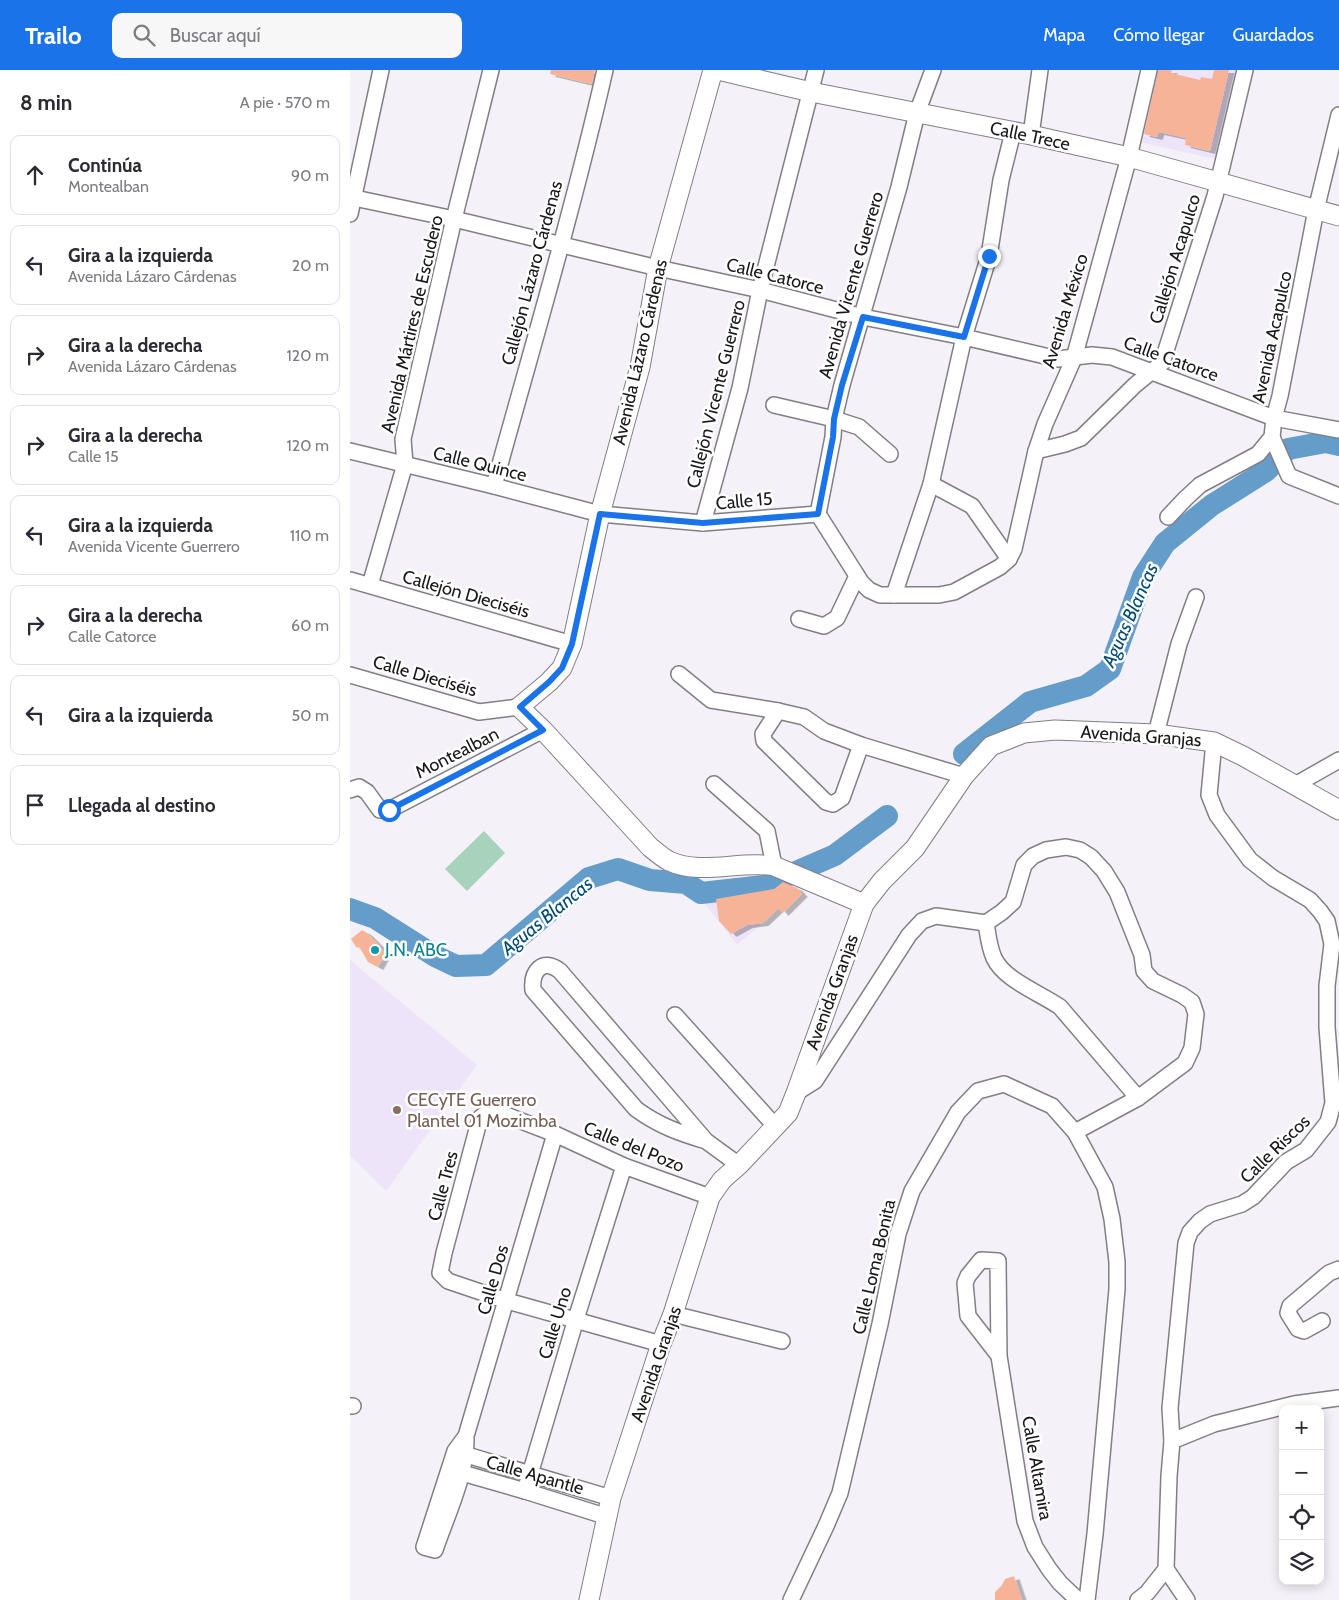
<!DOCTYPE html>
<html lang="es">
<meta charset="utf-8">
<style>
:root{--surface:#fff;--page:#f7f7f7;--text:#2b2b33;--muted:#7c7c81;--line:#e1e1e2;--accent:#1a73e8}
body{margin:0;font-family:Cabin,sans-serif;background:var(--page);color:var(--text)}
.controls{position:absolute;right:15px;bottom:15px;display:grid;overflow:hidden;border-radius:10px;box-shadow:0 2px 12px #0003}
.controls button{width:45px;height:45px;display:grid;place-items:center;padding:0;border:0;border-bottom:1px solid var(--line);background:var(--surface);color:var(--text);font:25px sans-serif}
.stop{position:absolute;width:15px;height:15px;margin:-11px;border:4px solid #1a73e8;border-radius:50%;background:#fff}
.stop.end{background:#1a73e8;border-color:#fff;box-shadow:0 1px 5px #0008}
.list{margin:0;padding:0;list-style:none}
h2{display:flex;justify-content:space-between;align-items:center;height:65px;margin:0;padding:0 20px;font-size:21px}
h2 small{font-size:16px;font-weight:400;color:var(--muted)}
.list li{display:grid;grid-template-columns:32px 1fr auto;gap:15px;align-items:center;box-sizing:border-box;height:80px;margin:0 10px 10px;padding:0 10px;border:1px solid var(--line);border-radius:10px}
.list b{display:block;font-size:19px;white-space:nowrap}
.list p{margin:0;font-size:16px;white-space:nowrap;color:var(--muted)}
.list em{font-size:16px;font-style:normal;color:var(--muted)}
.icon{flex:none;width:28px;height:28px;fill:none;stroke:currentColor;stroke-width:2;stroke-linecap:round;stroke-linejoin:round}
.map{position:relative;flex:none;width:989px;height:1530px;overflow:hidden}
header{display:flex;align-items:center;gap:30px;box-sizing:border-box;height:70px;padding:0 25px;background:var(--accent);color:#fff}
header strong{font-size:24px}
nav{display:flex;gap:28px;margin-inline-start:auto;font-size:18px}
.search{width:350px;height:45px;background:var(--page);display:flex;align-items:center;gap:12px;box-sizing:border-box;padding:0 18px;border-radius:10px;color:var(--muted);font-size:19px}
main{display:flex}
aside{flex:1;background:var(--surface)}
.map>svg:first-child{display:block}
.education{fill:#eee4f9}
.green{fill:#a7d2bb}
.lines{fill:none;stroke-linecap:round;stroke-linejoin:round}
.river{stroke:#649dc9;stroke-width:22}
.building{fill:#f7b397;filter:url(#shadow)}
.minor-casing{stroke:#827e84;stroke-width:18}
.major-casing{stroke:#827e84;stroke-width:21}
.minor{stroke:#fff;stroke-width:15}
.major{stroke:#fff;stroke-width:19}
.route{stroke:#1a73e8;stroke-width:6}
.culture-dot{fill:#0f9aa8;stroke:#fff;stroke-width:2}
.education-dot{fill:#8d6e63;stroke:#fff;stroke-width:2}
.labels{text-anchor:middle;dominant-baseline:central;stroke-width:5;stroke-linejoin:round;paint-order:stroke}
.street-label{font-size:18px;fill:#181719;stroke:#fff}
.culture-label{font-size:18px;fill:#0d838f;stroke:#fff;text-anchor:start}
.education-label{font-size:18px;fill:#785e54;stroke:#fff;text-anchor:start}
.water-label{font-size:19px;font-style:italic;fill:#024b75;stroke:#fff}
</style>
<header>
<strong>Trailo</strong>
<div class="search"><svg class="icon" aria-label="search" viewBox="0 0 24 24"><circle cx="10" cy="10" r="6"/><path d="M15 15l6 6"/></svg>Buscar aquí</div>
<nav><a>Mapa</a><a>Cómo llegar</a><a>Guardados</a></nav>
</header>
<main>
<aside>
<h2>8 min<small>A pie · 570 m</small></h2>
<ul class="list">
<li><svg class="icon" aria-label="ahead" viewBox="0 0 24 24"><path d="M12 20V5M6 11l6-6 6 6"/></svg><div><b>Continúa</b><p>Montealban</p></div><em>90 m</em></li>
<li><svg class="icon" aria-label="left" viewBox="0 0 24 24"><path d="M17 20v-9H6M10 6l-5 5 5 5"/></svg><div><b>Gira a la izquierda</b><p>Avenida Lázaro Cárdenas</p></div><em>20 m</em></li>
<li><svg class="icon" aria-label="right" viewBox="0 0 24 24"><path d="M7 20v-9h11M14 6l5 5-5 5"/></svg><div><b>Gira a la derecha</b><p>Avenida Lázaro Cárdenas</p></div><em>120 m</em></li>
<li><svg class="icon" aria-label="right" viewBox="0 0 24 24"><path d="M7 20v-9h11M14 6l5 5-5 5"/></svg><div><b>Gira a la derecha</b><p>Calle 15</p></div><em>120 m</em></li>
<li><svg class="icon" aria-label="left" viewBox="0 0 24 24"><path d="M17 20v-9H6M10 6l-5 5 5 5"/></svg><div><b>Gira a la izquierda</b><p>Avenida Vicente Guerrero</p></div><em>110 m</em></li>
<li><svg class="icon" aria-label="right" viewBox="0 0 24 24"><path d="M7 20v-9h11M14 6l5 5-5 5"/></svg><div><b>Gira a la derecha</b><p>Calle Catorce</p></div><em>60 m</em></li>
<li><svg class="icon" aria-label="left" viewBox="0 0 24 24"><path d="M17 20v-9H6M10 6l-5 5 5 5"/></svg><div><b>Gira a la izquierda</b></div><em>50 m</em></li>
<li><svg class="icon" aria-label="arrive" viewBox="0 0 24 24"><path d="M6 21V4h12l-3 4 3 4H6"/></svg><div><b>Llegada al destino</b></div></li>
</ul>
</aside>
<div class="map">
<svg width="989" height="1530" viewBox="0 0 989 1530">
<defs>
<filter id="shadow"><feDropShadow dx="5.5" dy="3" stdDeviation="0" flood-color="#0004"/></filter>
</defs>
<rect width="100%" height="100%" fill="#f5f1f8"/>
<g class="education">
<path d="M801,0H886L865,89L785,71Z"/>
<path d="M421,818L425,843L387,875L352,830Z"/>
<path d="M0,890L127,995L36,1121L0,1085Z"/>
</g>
<path class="green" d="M134,761L155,783L117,821L95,799Z"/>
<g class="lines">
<g class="river">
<path d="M614,684L680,632L736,616L760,599L793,507L815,473L862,435L916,401L938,379L976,372L989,375"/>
<path d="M0,839L25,848L85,886L106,896L136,895L239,808L268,799L300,810L336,813L351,823L414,816L485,785L537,746"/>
</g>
</g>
<g class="building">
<path d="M201,0H245L242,14L200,4Z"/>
<path d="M808,0H822L821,3L850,10L851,7L862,9L864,0H879L860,81L835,75L836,68L809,62L807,67L794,64Z"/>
<path d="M433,812L447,818L452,824L433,843L429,838L413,853L397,855L381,864L369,851L366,829L424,819Z"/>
<path d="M12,860L17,863L28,874L35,884L28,897L18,892L10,878L6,877L1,869Z"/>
<path d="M664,1506L672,1530H645V1522L652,1515L655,1509Z"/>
</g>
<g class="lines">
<g class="minor-casing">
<g id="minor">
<path d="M681,65L690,0"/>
<path d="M0,127L104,149L308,198L410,220L513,247L614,267L708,289L742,285L762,287L924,348L989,360"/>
<path d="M0,144L31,0"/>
<path d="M424,335L484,349L509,357L540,384"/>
<path d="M922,367L939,406L989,426"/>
<path d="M0,381L144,416L250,444L353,453L468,444L511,512L519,520L530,525H589L604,522L650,497L659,489L664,479L686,381L695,354L724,288L740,230L779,87L799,0"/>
<path d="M686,381L715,374L731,368L785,315L812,293L865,126L895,0"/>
<path d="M581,414L622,436L659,489"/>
<path d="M144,416C182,278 223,140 255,0"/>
<path d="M468,444L483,367L484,349L492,315L549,117L567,43L583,0"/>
<path d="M818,447L835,429L850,415L908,384L922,367L924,348L930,326L966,140L989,45"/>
<path d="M353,453L390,318L410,220L466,0"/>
<path d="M0,510L222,574"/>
<path d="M20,515L55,394L53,369L104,149L141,0"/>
<path d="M544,525L581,414L614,267L639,186L651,110L663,62"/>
<path d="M449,549L474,556L487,548L507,506"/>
<path d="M329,604L361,630L428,641L454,647L474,661L511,675L614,706"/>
<path d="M0,605L129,642L169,637"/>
<path d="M428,641L413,664L414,671L476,732L483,734L492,728L511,675"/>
<path d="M806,664L829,574L846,527"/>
<path d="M364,714L417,761L424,796"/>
<path d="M945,715L989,690"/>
<path d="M0,720L9,717L17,722L30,740H39L193,660"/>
<path d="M636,853C638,865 639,877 644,888C654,910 690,923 710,937L788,1028"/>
<path d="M325,945L426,1057"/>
<path d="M446,1023L465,1011L559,865L572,851L586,846L636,853L652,842L663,832L674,795L683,786L696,780L716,777L730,780L741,787L754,801L767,822L792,885L794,901L803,911L832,925L842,932L846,944L842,978L835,993L788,1028L725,1062"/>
<path d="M356,1071C330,1063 309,1056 286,1039L183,920C181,902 192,887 210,901L356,1071L389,1095"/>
<path d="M323,1244L432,1271"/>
<path d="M972,1251L954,1261L948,1259L938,1243L940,1236L979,1203L989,1199"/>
<path d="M311,1274L157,1231L98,1211L90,1203L94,1183L130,1048L138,1042H148L205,1064L274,1096L360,1127"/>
<path d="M649,1286L618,1246L615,1213L618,1206L631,1190L648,1191L649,1286L675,1451L685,1477L699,1499L710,1513L728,1530"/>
<path d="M0,1336H3"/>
<path d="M116,1366C117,1405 97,1444 85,1480L74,1477L105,1381L116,1366L205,1064"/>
<path d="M822,1371L864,1354L944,1334L989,1328"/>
<path d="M107,1382L261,1428"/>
<path d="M102,1400L175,1421L258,1447"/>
<path d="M175,1421L226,1249L274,1096"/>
<path d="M816,1499L819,1406L822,1371L820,1338L836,1173L840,1162L850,1151L860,1144L892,1134L903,1127L936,1092L956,1080L978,1052L983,1033L977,957V916L982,874L977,851L970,841L960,830L923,808L900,790L867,745L859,725L864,672"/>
<path d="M816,1499L837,1530"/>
<path d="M441,1530L476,1456L490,1423L530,1254L548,1164L562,1121L608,1042L628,1021L654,1014L702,1036L725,1062L755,1117L762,1149L767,1192V1219L745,1464L737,1530"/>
<path d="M788,1530L797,1523L816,1499"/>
</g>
</g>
<g class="major-casing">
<g id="major">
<path d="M363,0L308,198L290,297L250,444L222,574L212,598L199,612L169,637L193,660L300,777C306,782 313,788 319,791C352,806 390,790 424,796L514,834"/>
<path d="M368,0L461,22L681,65L779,87L989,146"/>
<path d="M239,1530L261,1428L311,1274L323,1244L360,1127L372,1110L389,1095L438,1043L446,1023L514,834L532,811L565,778L614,706L641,676L674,663L705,660L806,664L864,672L893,686L989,740"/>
</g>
</g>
<use href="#minor" class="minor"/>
<use href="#major" class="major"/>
</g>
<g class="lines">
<path class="route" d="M39,740L193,660L170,637L199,612L212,598L222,574L250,444L353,453L468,444L483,367L484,349L492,315L513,247L614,267L639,186"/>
</g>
<circle class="culture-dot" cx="25" cy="880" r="5"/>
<circle class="education-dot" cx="47" cy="1040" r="5"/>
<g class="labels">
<g class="street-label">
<text transform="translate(680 66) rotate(12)">Calle Trece</text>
<text transform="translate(825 189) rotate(-73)">Callejón Acapulco</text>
<text transform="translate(182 203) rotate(-75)">Callejón Lázaro Cárdenas</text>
<text transform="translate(425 206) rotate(14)">Calle Catorce</text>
<text transform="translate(501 215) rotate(-74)">Avenida Vicente Guerrero</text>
<text transform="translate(715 241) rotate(-73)">Avenida México</text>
<text transform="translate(62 254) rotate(-77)">Avenida Mártires de Escudero</text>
<text transform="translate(922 267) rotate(-78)">Avenida Acapulco</text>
<text transform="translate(290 282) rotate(-77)">Avenida Lázaro Cárdenas</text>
<text transform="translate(821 289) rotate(20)">Calle Catorce</text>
<text transform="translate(366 324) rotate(-76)">Callejón Vicente Guerrero</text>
<text transform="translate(130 394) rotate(14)">Calle Quince</text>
<text transform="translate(394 431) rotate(-5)">Calle 15</text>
<text transform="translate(116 524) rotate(16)">Callejón Dieciséis</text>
<text transform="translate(75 606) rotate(16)">Calle Dieciséis</text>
<text transform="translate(791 666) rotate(4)">Avenida Granjas</text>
<text transform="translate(107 683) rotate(-27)">Montealban</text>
<text transform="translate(482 922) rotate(-70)">Avenida Granjas</text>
<text transform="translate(284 1077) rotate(22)">Calle del Pozo</text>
<text transform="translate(925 1079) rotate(-44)">Calle Riscos</text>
<text transform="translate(93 1116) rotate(-75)">Calle Tres</text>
<text transform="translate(524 1197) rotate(-77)">Calle Loma Bonita</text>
<text transform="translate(143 1210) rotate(-74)">Calle Dos</text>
<text transform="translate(205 1253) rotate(-73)">Calle Uno</text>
<text transform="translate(306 1294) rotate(-71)">Avenida Granjas</text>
<text transform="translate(687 1398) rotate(80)">Calle Altamira</text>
<text transform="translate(185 1405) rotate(16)">Calle Apantle</text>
</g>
<g class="culture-label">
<text x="35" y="880">J.N. ABC</text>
</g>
<g class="education-label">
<text x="57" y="1030">CECyTE Guerrero<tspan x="57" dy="21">Plantel 01 Mozimba</tspan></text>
</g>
<g class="water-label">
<text transform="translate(780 545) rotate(-66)">Aguas Blancas</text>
<text transform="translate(197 846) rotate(-39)">Aguas Blancas</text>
</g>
</g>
</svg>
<div class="controls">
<button>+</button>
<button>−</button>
<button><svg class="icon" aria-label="locate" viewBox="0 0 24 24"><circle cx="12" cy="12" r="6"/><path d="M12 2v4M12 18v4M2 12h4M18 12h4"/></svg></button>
<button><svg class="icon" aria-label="layers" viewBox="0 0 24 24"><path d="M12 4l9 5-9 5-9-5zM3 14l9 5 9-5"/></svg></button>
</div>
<div class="stop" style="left:39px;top:740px"></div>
<div class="stop end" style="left:639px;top:186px"></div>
</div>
</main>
